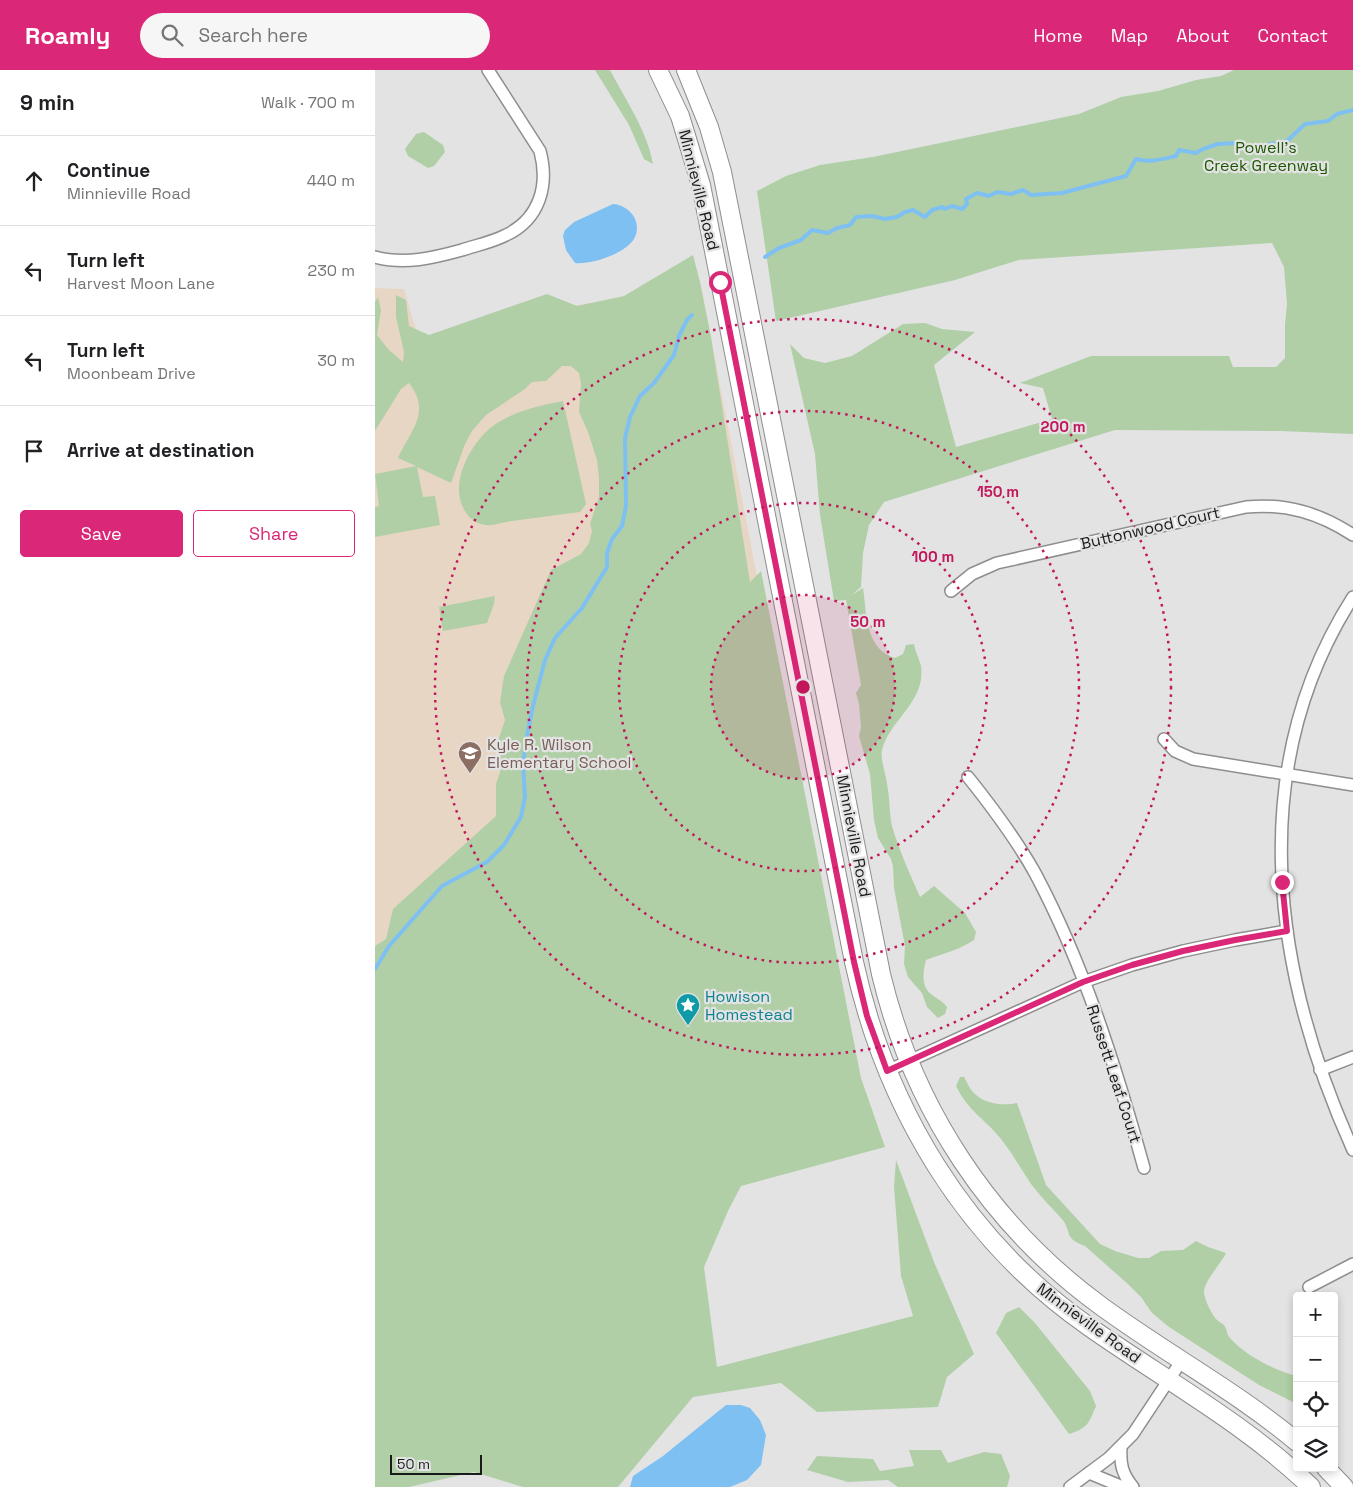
<!DOCTYPE html>
<meta charset="utf-8">
<style>
:root{--surface:#fff;--page:#f6f6f6;--text:#202124;--muted:#757577;--line:#e0e0e0;--accent:#db2777}
body{margin:0;font-family:"Space Grotesk",sans-serif;background:var(--page);color:var(--text)}
.controls{position:absolute;right:15px;bottom:15px;display:grid;overflow:hidden;border-radius:5px;box-shadow:0 2px 8px #0003}
.controls button{width:45px;height:45px;display:grid;place-items:center;padding:0;border:0;border-bottom:1px solid var(--line);background:var(--surface);color:var(--text);font:25px sans-serif}
.scale{position:absolute;left:15px;bottom:12px;width:92px;box-sizing:border-box;padding-left:5px;border:2px solid #191a1a;border-top:0;font-size:14px;line-height:18px;white-space:nowrap;color:#191a1a;-webkit-text-stroke:4px #e3e3e4;paint-order:stroke}
.stop{position:absolute;width:15px;height:15px;margin:-11px;border:4px solid #db2777;border-radius:50%;background:#fff}
.stop.end{background:#db2777;border-color:#fff;box-shadow:0 1px 5px #0008}
.list{margin:0;padding:0;list-style:none}
h2{display:flex;justify-content:space-between;align-items:center;height:65px;margin:0;padding:0 20px;font-size:21px}
h2 small{font-size:16px;font-weight:400;color:var(--muted)}
.list li{display:grid;grid-template-columns:32px 1fr auto;gap:15px;align-items:center;box-sizing:border-box;height:90px;padding:0 20px;border-top:1px solid var(--line)}
.list b{display:block;font-size:19px;white-space:nowrap}
.list p{margin:0;font-size:16px;white-space:nowrap;color:var(--muted)}
.list em{font-size:16px;font-style:normal;color:var(--muted)}
.actions{display:flex;gap:10px;padding:15px 20px}
.actions a{flex:1;padding:11px 0;border:1px solid var(--accent);border-radius:5px;text-align:center;font-size:18px;color:var(--accent)}
.actions .main{background:var(--accent);color:#fff}
.icon{flex:none;width:28px;height:28px;fill:none;stroke:currentColor;stroke-width:2;stroke-linecap:round;stroke-linejoin:round}
.map{position:relative;flex:none;width:978px;height:1417px;overflow:hidden}
header{display:flex;align-items:center;gap:30px;box-sizing:border-box;height:70px;padding:0 25px;background:var(--accent);color:#fff}
header strong{font-size:24px}
nav{display:flex;gap:28px;margin-inline-start:auto;font-size:18px}
.search{width:350px;height:45px;background:var(--page);display:flex;align-items:center;gap:12px;box-sizing:border-box;padding:0 18px;border-radius:28px;color:var(--muted);font-size:19px}
main{display:flex}
aside{flex:1;background:var(--surface)}
.map>svg:first-child{display:block}
.education{fill:#e8d6c5}
.green{fill:#b0cfa6}
.water{fill:#7fc0f3}
.lines{fill:none;stroke-linecap:round;stroke-linejoin:round}
.stream{stroke:#7fc0f3;stroke-width:4}
.street-casing{stroke:#8e8e8f;stroke-width:14}
.primary-casing{stroke:#8e8e8f;stroke-width:20}
.street{stroke:#fff;stroke-width:11}
.primary{stroke:#fff;stroke-width:18}
.route{stroke:#db2777;stroke-width:6}
.ring{fill:none;stroke:#c2185b;stroke-width:2.5;stroke-dasharray:2.5 5}
.labels{text-anchor:middle;dominant-baseline:central;stroke-width:4.5;stroke-linejoin:round;paint-order:stroke}
.park-label{font-size:16px;fill:#1d5800;stroke:#e3e3e4}
.street-label{font-size:16px;fill:#191a1a;stroke:#e3e3e4}
.education-label{font-size:16px;fill:#785e54;stroke:#e3e3e4;text-anchor:start}
.culture-label{font-size:16px;fill:#0d838f;stroke:#e3e3e4;text-anchor:start}
.centre{fill:#c2185b;stroke:#e3e3e4;stroke-width:2.5}
.ring-label{font-size:15px;text-anchor:middle;font-weight:bold;fill:#c2185b;stroke:#e3e3e4;stroke-width:4.5;stroke-linejoin:round;paint-order:stroke}
</style>
<header>
<strong>Roamly</strong>
<div class="search"><svg class="icon" aria-label="search" viewBox="0 0 24 24"><circle cx="10" cy="10" r="6"/><path d="M15 15l6 6"/></svg>Search here</div>
<nav><a>Home</a><a>Map</a><a>About</a><a>Contact</a></nav>
</header>
<main>
<aside>
<h2>9 min<small>Walk · 700 m</small></h2>
<ul class="list">
<li><svg class="icon" aria-label="ahead" viewBox="0 0 24 24"><path d="M12 20V5M6 11l6-6 6 6"/></svg><div><b>Continue</b><p>Minnieville Road</p></div><em>440 m</em></li>
<li><svg class="icon" aria-label="left" viewBox="0 0 24 24"><path d="M17 20v-9H6M10 6l-5 5 5 5"/></svg><div><b>Turn left</b><p>Harvest Moon Lane</p></div><em>230 m</em></li>
<li><svg class="icon" aria-label="left" viewBox="0 0 24 24"><path d="M17 20v-9H6M10 6l-5 5 5 5"/></svg><div><b>Turn left</b><p>Moonbeam Drive</p></div><em>30 m</em></li>
<li><svg class="icon" aria-label="arrive" viewBox="0 0 24 24"><path d="M6 21V4h12l-3 4 3 4H6"/></svg><div><b>Arrive at destination</b></div></li>
</ul>
<div class="actions"><a class="main">Save</a><a>Share</a></div>
</aside>
<div class="map">
<svg width="978" height="1417" viewBox="0 0 978 1417">
<rect width="100%" height="100%" fill="#e3e3e4"/>
<path class="education" d="M325,212L382,506L0,901V218L29,219L43,267L58,277L184,238L256,227Z"/>
<g class="green">
<path d="M220,0H235C251,31 272,60 278,94L269,89L254,55Z"/>
<path d="M859,0H978V364L906,361L740,360L509,432L494,455L488,483L486,517L477,525L488,518C492,544 490,579 520,588L528,584L531,575L539,574C540,581 544,588 546,596C551,632 515,649 507,680C505,690 511,704 512,714C515,728 514,743 517,756C524,780 535,804 545,827L559,816L590,843L601,862L599,870C584,880 567,884 551,890C548,901 546,917 556,924C562,929 568,931 572,937L570,944L563,948L552,937L547,923L533,907L529,894L530,876L519,818L518,796L516,789L503,768L499,750L495,704L484,666L486,657L484,634L481,623L486,615L471,530L459,531L445,445L440,384L415,274L429,288L450,293L477,286L528,254L550,253L567,259L600,262L559,295L581,377L677,349L668,318L645,313L716,286H854L858,297H901L910,288V254L912,234L909,197L897,173L644,190L580,210L401,251L382,121L411,106L445,95L498,87L704,44L746,27L783,21L821,10L846,6Z"/>
<path d="M49,62L68,75L70,82L59,96L53,98L33,86L30,79L41,64Z"/>
<path d="M318,185L325,212L336,267L375,512L386,501L486,1008L510,1077L366,1116L353,1141L329,1197L342,1297L538,1246L526,1206L519,1117L521,1090L559,1192L599,1284L572,1307L563,1337L442,1342L406,1313L318,1327L243,1417H148L99,1402L34,1417H0V876L11,869L18,839L121,746V714L126,699L123,671L130,650L125,632L129,606L176,500L206,484L214,473L217,461L215,454L224,427V408L222,390L213,362L204,342L206,314L204,303L196,296H187L171,311L157,312L150,319L111,345L97,361L90,374L76,413L42,397L48,427L60,426L65,455L0,467V437L4,436L0,404L41,396L23,388C35,361 57,343 34,313L26,319L0,361V232L3,227L6,240L2,265L14,280L28,292L29,282L21,247V225L31,230L34,256L54,265L172,224L202,236L249,226Z"/>
<path d="M188,331L211,434L205,442C182,445 160,448 137,451C129,452 119,456 111,455C103,454 96,450 92,444C72,418 93,378 114,359C135,342 162,336 188,331Z"/>
<path d="M120,526L119,534L112,553L68,561L64,537Z"/>
<path d="M585,1007H589C592,1012 595,1020 600,1024C610,1034 629,1036 642,1033L671,1115L725,1174L740,1181L763,1188H774L786,1181L808,1180L821,1171L833,1177L851,1183C846,1194 828,1212 829,1223C830,1231 837,1245 842,1250C844,1252 847,1253 849,1255C852,1259 852,1265 855,1268C871,1286 899,1300 922,1306V1334L884,1315L794,1257L777,1243L766,1227L754,1215L710,1176C687,1168 698,1161 686,1148C676,1137 665,1126 656,1114C646,1099 637,1083 626,1069C609,1048 594,1042 581,1016Z"/>
<path d="M644,1237L660,1253L715,1321L721,1336C714,1353 713,1358 694,1364L621,1263L631,1243Z"/>
<path d="M534,1380H566L573,1393L609,1382L626,1384L635,1406L632,1417H523L513,1410L473,1412L432,1400L442,1386L498,1389L505,1401L539,1396Z"/>
</g>
<g class="water">
<path d="M238,134C254,135 267,151 260,167C253,183 216,195 200,193L191,180L188,166L190,160L199,152Z"/>
<path d="M351,1335H366L375,1338L385,1350L391,1365L386,1395L372,1410L355,1417H255L258,1406L288,1386Z"/>
</g>
<g class="lines">
<g class="stream">
<path d="M390,187L404,178L426,170L437,160L453,163L462,158L475,155L481,147L497,146L510,149L522,147L530,142L538,140L550,147L557,140L567,137L570,139L577,136L587,139L592,134L591,129L602,123L614,126L622,122L636,124L648,120L656,125L687,123L751,106L761,89C775,93 787,89 801,86L804,80L821,83L828,79L843,74L862,73L869,78L879,79L895,74L912,71L930,54L953,51L962,44L978,40"/>
<path d="M0,899L14,876L67,816L112,792L129,775L146,747L150,727L148,695L151,670L158,636L170,590L180,568L207,538L232,497V483L237,469L247,456L251,436L250,368L255,347L265,326L279,313L299,285L304,266L312,250L317,245"/>
</g>
<g class="street-casing">
<g id="street">
<path d="M0,187C30,195 58,188 87,180C102,175 118,172 131,165C165,149 174,115 165,81L113,0"/>
<path d="M576,521L597,504L622,493L871,437C911,433 944,443 978,465"/>
<path d="M978,527C868,699 898,903 978,1080"/>
<path d="M789,669L800,681L818,689L978,715"/>
<path d="M593,707C617,737 641,769 660,803C709,895 741,997 769,1098"/>
<path d="M945,1000L978,987"/>
<path d="M512,1001L708,912L757,895L808,881L860,870L912,861"/>
<path d="M934,1217L978,1194"/>
<path d="M746,1377C745,1394 747,1404 758,1417"/>
<path d="M714,1403L748,1417"/>
<path d="M695,1417L734,1388L758,1364L807,1290"/>
</g>
</g>
<g class="primary-casing">
<g id="primary">
<path d="M283,0L305,46L326,115L479,892C511,1038 589,1169 713,1256C788,1309 870,1353 936,1417"/>
<path d="M311,0L334,57L347,102L506,904C538,1038 615,1155 726,1236C790,1283 861,1321 922,1372"/>
<path d="M951,1398L969,1417"/>
</g>
</g>
<use href="#street" class="street"/>
<use href="#primary" class="primary"/>
</g>
<g class="lines">
<path class="route" d="M345,212L479,892L492,946L512,1001L708,912L757,895L808,881L860,870L912,861L907,812"/>
</g>
<circle cx="428" cy="617" r="92" fill="#c2185b" fill-opacity=".12"/>
<g class="ring">
<circle cx="428" cy="617" r="92"/>
<circle cx="428" cy="617" r="184"/>
<circle cx="428" cy="617" r="276"/>
<circle cx="428" cy="617" r="368"/>
</g>
<defs>
<g id="school-pin" transform="scale(1.25)"><path d="M0 17L-7.5 6A9.5 9.5 0 1 1 7.5 6Z" fill="#8d6e63" stroke="#e3e3e4"/><path d="M0-5L7-2L0 1L-7-2ZM-4 1L0 2.5L4 1V4Q0 6-4 4Z" fill="#fff"/></g>
<g id="sight-pin" transform="scale(1.25)"><path d="M0 17L-7.5 6A9.5 9.5 0 1 1 7.5 6Z" fill="#0f9aa8" stroke="#e3e3e4"/><path d="M0-6L1.8-2.2L6-1.7L2.9 1.2L3.7 5.4L0 3.3L-3.7 5.4L-2.9 1.2L-6-1.7L-1.8-2.2Z" fill="#fff"/></g>
</defs>
<g fill-rule="evenodd">
<use href="#school-pin" x="95" y="683"/>
<use href="#sight-pin" x="313" y="935"/>
</g>
<g class="labels">
<g class="park-label">
<text x="891" y="77">Powell's<tspan x="891" dy="18">Creek Greenway</tspan></text>
</g>
<g class="street-label">
<text transform="translate(324 120) rotate(76)">Minnieville Road</text>
<text transform="translate(775 458) rotate(-13)">Buttonwood Court</text>
<text transform="translate(479 766) rotate(79)">Minnieville Road</text>
<text transform="translate(739 1004) rotate(72)">Russett Leaf Court</text>
<text transform="translate(714 1253) rotate(36)">Minnieville Road</text>
</g>
<g class="education-label">
<text x="112" y="674">Kyle R. Wilson<tspan x="112" dy="18">Elementary School</tspan></text>
</g>
<g class="culture-label">
<text x="330" y="926">Howison<tspan x="330" dy="18">Homestead</tspan></text>
</g>
</g>
<circle cx="428" cy="617" r="8" class="centre"/>
<g class="ring-label">
<text x="688" y="362">200 m</text>
<text x="623" y="427">150 m</text>
<text x="558" y="492">100 m</text>
<text x="493" y="557">50 m</text>
</g>
</svg>
<div class="controls">
<button>+</button>
<button>−</button>
<button><svg class="icon" aria-label="locate" viewBox="0 0 24 24"><circle cx="12" cy="12" r="6"/><path d="M12 2v4M12 18v4M2 12h4M18 12h4"/></svg></button>
<button><svg class="icon" aria-label="layers" viewBox="0 0 24 24"><path d="M12 4l9 5-9 5-9-5zM3 14l9 5 9-5"/></svg></button>
</div>
<div class="scale">50 m</div>
<div class="stop" style="left:345px;top:212px"></div>
<div class="stop end" style="left:907px;top:812px"></div>
</div>
</main>
